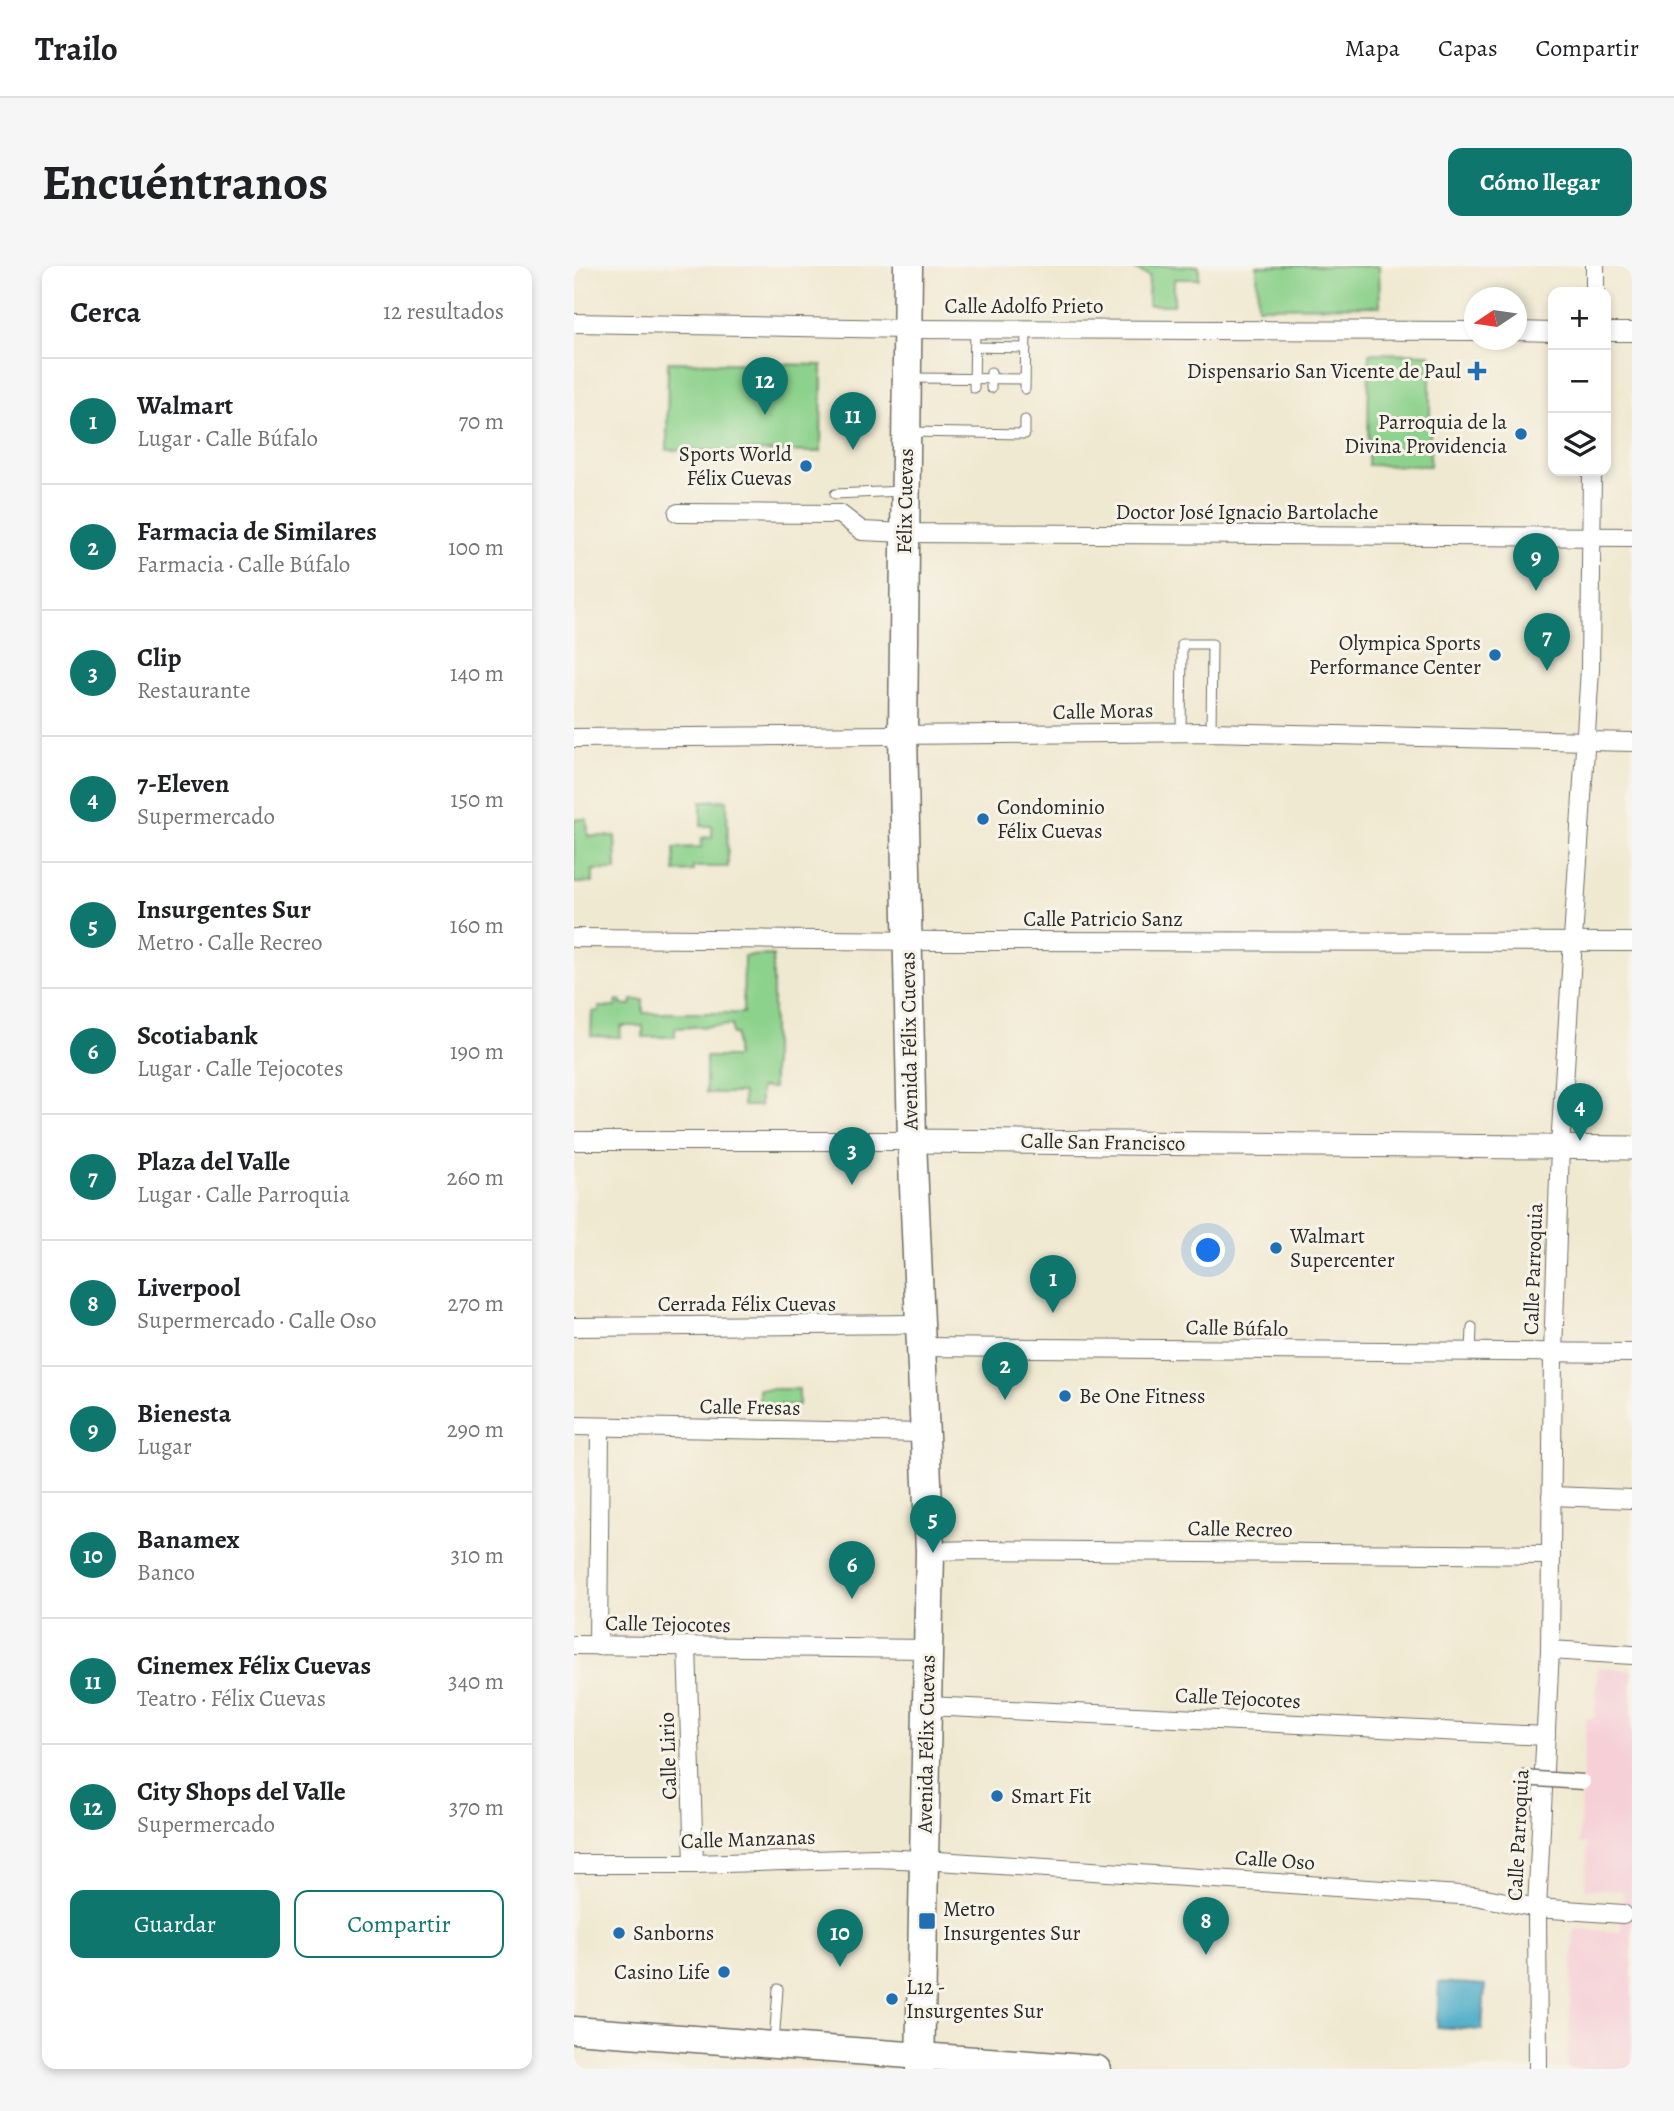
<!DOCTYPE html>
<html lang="es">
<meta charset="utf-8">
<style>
:root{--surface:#fff;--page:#f6f6f6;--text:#202124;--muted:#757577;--line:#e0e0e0;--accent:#0f766e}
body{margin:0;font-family:Alegreya,serif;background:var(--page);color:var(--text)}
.controls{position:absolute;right:21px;top:21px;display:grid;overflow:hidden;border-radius:14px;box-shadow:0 4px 10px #0003}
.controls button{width:63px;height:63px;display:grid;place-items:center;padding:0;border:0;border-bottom:2px solid var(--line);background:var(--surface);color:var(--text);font:35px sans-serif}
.compass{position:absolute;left:890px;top:21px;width:63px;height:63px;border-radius:50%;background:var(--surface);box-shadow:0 4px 10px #0003;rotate:257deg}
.you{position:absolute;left:635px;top:985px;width:24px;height:24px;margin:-18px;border:5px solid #fff;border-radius:50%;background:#1a73e8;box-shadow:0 0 0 10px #1a73e833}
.badge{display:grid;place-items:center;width:46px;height:46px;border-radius:50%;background:var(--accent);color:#fff;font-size:23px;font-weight:700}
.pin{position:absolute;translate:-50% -58px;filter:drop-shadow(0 2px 4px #0008)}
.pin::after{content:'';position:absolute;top:37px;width:24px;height:21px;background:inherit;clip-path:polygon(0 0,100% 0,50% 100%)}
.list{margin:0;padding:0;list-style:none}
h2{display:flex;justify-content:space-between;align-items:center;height:91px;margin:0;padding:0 28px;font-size:30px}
h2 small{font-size:23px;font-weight:400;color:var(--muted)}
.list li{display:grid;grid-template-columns:46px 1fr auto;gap:21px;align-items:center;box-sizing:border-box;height:126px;padding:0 28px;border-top:2px solid var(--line)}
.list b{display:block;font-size:26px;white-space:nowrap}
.list p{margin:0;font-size:23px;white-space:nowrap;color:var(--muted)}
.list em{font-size:23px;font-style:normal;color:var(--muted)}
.actions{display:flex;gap:14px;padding:21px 28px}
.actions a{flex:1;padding:16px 0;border:2px solid var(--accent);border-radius:14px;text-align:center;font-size:24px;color:var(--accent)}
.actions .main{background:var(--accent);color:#fff}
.icon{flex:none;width:38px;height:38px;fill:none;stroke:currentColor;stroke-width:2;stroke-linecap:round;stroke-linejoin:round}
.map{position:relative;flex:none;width:1058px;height:1803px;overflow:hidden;border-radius:14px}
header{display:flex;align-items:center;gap:42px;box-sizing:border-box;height:98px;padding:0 35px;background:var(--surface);border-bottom:2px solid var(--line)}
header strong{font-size:33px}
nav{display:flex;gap:38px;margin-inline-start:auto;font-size:24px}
.intro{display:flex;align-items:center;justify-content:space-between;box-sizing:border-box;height:168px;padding:0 42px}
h1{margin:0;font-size:49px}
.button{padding:18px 32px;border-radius:14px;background:var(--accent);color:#fff;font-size:24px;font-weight:700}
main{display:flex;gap:42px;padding:0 42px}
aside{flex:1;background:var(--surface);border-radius:14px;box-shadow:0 4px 10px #0003}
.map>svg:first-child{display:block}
.built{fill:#f6cfd7}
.green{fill:#8dd28c;stroke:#5c7e5c;stroke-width:2}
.water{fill:#48aac7;stroke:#3a6a79;stroke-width:2}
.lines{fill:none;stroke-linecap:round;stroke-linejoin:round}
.service-casing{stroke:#706e65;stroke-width:11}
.minor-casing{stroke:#706e65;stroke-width:20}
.tertiary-casing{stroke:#706e65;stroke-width:25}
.secondary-casing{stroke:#706e65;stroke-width:29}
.primary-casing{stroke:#706e65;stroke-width:31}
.service{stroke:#fff;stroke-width:9}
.minor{stroke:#fff;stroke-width:18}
.tertiary{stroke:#fff;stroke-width:23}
.secondary{stroke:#fff;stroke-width:26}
.primary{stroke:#fff;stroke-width:28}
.pedestrian-bridge-casing{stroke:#706e65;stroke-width:17;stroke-linecap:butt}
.pedestrian-bridge{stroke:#fff;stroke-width:14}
.poi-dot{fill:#1f6fb2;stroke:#f7f3e8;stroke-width:2.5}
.labels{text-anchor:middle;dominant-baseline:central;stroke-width:6;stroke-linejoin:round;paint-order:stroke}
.street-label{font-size:21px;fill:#2b2b2b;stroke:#f7f3e8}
.poi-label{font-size:21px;fill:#2b2b2b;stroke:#f7f3e8;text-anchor:start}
</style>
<header>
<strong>Trailo</strong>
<nav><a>Mapa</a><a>Capas</a><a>Compartir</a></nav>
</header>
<div class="intro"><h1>Encuéntranos</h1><a class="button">Cómo llegar</a></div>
<main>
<aside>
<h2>Cerca<small>12 resultados</small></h2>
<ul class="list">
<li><span class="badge">1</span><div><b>Walmart</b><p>Lugar · Calle Búfalo</p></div><em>70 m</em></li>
<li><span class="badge">2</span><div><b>Farmacia de Similares</b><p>Farmacia · Calle Búfalo</p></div><em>100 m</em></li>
<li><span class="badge">3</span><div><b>Clip</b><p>Restaurante</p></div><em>140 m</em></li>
<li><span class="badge">4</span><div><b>7-Eleven</b><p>Supermercado</p></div><em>150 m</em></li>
<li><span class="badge">5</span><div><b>Insurgentes Sur</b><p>Metro · Calle Recreo</p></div><em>160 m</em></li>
<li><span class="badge">6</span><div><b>Scotiabank</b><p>Lugar · Calle Tejocotes</p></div><em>190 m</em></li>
<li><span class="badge">7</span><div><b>Plaza del Valle</b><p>Lugar · Calle Parroquia</p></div><em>260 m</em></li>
<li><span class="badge">8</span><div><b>Liverpool</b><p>Supermercado · Calle Oso</p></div><em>270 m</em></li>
<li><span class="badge">9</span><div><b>Bienesta</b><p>Lugar</p></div><em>290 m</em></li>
<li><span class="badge">10</span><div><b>Banamex</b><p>Banco</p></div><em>310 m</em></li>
<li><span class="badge">11</span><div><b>Cinemex Félix Cuevas</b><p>Teatro · Félix Cuevas</p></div><em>340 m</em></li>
<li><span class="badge">12</span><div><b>City Shops del Valle</b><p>Supermercado</p></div><em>370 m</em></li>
</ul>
<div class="actions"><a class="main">Guardar</a><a>Compartir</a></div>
</aside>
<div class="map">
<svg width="1058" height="1803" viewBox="0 0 1058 1803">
<rect width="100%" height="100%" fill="#f7f3e8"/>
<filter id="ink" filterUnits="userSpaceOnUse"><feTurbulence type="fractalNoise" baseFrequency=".0143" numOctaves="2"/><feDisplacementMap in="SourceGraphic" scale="14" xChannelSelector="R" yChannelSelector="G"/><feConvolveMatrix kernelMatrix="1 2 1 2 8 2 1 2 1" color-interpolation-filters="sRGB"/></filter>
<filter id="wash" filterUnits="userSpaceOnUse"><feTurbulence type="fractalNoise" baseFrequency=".00686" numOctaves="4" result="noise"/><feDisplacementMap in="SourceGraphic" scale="28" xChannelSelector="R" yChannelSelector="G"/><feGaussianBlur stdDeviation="1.57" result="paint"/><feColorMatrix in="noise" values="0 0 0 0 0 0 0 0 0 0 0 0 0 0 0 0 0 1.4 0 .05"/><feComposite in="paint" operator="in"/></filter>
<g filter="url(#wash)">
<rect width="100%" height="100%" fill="#f0e9d1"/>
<path class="built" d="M1024,1401L1058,1404V1803H993L1000,1663L1047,1666L1049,1625L1011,1623L1013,1578L1005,1577L1012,1452H1021Z"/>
<g class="green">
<path d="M562,0H625V13H600V39H574L575,10L562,4Z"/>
<path d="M683,0H805L806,40L684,41Z"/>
<path d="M795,87L856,88V200L794,199Z"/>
<path d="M94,96L248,99L247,186L93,184Z"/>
<path d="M153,534L154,601H119V605L101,606L100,582L127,581L128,572L138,571V560H127V535Z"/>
<path d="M0,553H13L14,570H41L42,604H19V617H0Z"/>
<path d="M199,689V822H186V840H169V827H132V791H162V768H158V759L101,762V771H69V760H47L46,771L17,770L18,746L25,745V741H42L43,734L47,735V739H57L58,734H69V747H169L170,690Z"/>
<rect x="185" y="1123" width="40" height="16"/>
</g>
<path class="water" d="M865,1716L911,1719L908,1764L863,1761Z"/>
</g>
<g filter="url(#ink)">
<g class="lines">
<g class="service-casing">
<g id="service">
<path d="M401,81L452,82"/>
<path d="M337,112L451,113"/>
<path d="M400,122L401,62"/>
<path d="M417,122V106"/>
<path d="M451,123L452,63"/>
<path d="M337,166L451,168V154"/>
<path d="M261,228L329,225"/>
<path d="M607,467L608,378H638L637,466"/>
<path d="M897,1087L898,1061"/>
<path d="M200,1777L204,1723"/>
</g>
</g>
<g class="minor-casing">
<g id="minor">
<path d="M1021,26V0"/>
<path d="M0,57L333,63L900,65"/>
<path d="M942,65L979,66"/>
<path d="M1032,66H1058"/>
<path d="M104,247L266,248L288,265L331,267L1058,271"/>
<path d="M0,472L637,466L1058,476"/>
<path d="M0,672L371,675L1058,676"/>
<path d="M0,875H338"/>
<path d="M0,1061L346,1058"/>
<path d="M347,1081L1058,1087"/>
<path d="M0,1160L351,1167"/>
<path d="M977,1230L1058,1233"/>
<path d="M356,1285L406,1284L976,1289"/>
<path d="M0,1379L355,1383"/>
<path d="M24,1380L26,1161"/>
<path d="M113,1380L120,1598"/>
<path d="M976,1384L1058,1389"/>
<path d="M354,1440L972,1470"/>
<path d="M0,1598H120L301,1592L349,1594L901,1630L963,1642L1049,1648"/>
<path d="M964,1803L963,1642L976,1384L979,1087L986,881L1016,403L1018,205"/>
</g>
</g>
<g class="tertiary-casing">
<path id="tertiary" d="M338,875L1058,882"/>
</g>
<g class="secondary-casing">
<path id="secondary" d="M0,1764L523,1803"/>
</g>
<g class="primary-casing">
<path id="primary" d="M334,0L329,469L338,875L356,1285L346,1803"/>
</g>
<use href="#service" class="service"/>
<use href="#minor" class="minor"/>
<use href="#tertiary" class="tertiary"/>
<use href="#secondary" class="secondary"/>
<use href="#primary" class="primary"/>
<g class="pedestrian-bridge-casing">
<path id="pedestrian-bridge" d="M947,1512L1009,1516"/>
</g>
<use href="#pedestrian-bridge" class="pedestrian-bridge"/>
</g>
</g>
<g class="poi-dot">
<path d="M899.5 94.5h7v7h7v7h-7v7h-7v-7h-7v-7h7z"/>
<circle cx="947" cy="168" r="7"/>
<circle cx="232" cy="200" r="7"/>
<circle cx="921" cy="389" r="7"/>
<circle cx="409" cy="553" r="7"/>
<circle cx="702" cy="982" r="7"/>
<circle cx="491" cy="1130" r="7"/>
<circle cx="423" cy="1530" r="7"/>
<rect x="344" y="1646" width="18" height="18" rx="3.5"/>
<circle cx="45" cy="1667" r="7"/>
<circle cx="150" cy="1706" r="7"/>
<circle cx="318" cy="1733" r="7"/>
</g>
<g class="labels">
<g class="street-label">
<text x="450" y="40">Calle Adolfo Prieto</text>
<text transform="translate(331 235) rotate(-89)">Félix Cuevas</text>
<text x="673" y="246">Doctor José Ignacio Bartolache</text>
<text transform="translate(529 445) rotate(-1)">Calle Moras</text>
<text x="529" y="653">Calle Patricio Sanz</text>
<text transform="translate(335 775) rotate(-91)">Avenida Félix Cuevas</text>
<text transform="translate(529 876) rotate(1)">Calle San Francisco</text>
<text transform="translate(959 1003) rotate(-88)">Calle Parroquia</text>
<text x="173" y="1038">Cerrada Félix Cuevas</text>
<text transform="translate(663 1062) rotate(1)">Calle Búfalo</text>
<text transform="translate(176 1141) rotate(1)">Calle Fresas</text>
<text transform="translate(666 1263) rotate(1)">Calle Recreo</text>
<text transform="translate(94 1358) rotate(1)">Calle Tejocotes</text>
<text transform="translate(664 1432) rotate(3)">Calle Tejocotes</text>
<text transform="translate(352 1478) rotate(-89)">Avenida Félix Cuevas</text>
<text transform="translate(94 1490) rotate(-92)">Calle Lirio</text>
<text transform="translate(944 1569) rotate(-87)">Calle Parroquia</text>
<text transform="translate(174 1573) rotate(-2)">Calle Manzanas</text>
<text transform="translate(701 1594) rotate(4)">Calle Oso</text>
</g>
<g class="poi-label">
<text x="887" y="105" text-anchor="end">Dispensario San Vicente de Paul</text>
<text x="933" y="156" text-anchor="end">Parroquia de la<tspan x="933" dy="24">Divina Providencia</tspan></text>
<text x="218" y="188" text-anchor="end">Sports World<tspan x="218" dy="24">Félix Cuevas</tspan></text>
<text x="907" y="377" text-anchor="end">Olympica Sports<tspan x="907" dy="24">Performance Center</tspan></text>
<text x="423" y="541">Condominio<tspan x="423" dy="24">Félix Cuevas</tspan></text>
<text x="716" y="970">Walmart<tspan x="716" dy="24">Supercenter</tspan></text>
<text x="505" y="1130">Be One Fitness</text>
<text x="437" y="1530">Smart Fit</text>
<text x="369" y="1643">Metro<tspan x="369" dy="24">Insurgentes Sur</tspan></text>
<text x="59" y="1667">Sanborns</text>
<text x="136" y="1706" text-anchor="end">Casino Life</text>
<text x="332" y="1721">L12 -<tspan x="332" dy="24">Insurgentes Sur</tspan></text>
</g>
</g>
</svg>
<div class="controls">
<button>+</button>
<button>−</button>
<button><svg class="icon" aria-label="layers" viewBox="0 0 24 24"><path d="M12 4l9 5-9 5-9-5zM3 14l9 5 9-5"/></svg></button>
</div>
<svg class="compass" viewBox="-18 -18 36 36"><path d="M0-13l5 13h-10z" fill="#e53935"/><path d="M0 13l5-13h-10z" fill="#757577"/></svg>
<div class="you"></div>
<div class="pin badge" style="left:479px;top:1047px">1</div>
<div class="pin badge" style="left:431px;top:1134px">2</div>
<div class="pin badge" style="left:278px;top:919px">3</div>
<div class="pin badge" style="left:1006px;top:875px">4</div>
<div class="pin badge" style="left:359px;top:1287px">5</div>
<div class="pin badge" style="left:278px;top:1333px">6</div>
<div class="pin badge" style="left:973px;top:405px">7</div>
<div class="pin badge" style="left:632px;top:1689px">8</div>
<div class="pin badge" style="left:962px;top:325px">9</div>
<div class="pin badge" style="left:266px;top:1701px">10</div>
<div class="pin badge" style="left:279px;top:184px">11</div>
<div class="pin badge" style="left:191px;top:149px">12</div>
</div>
</main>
